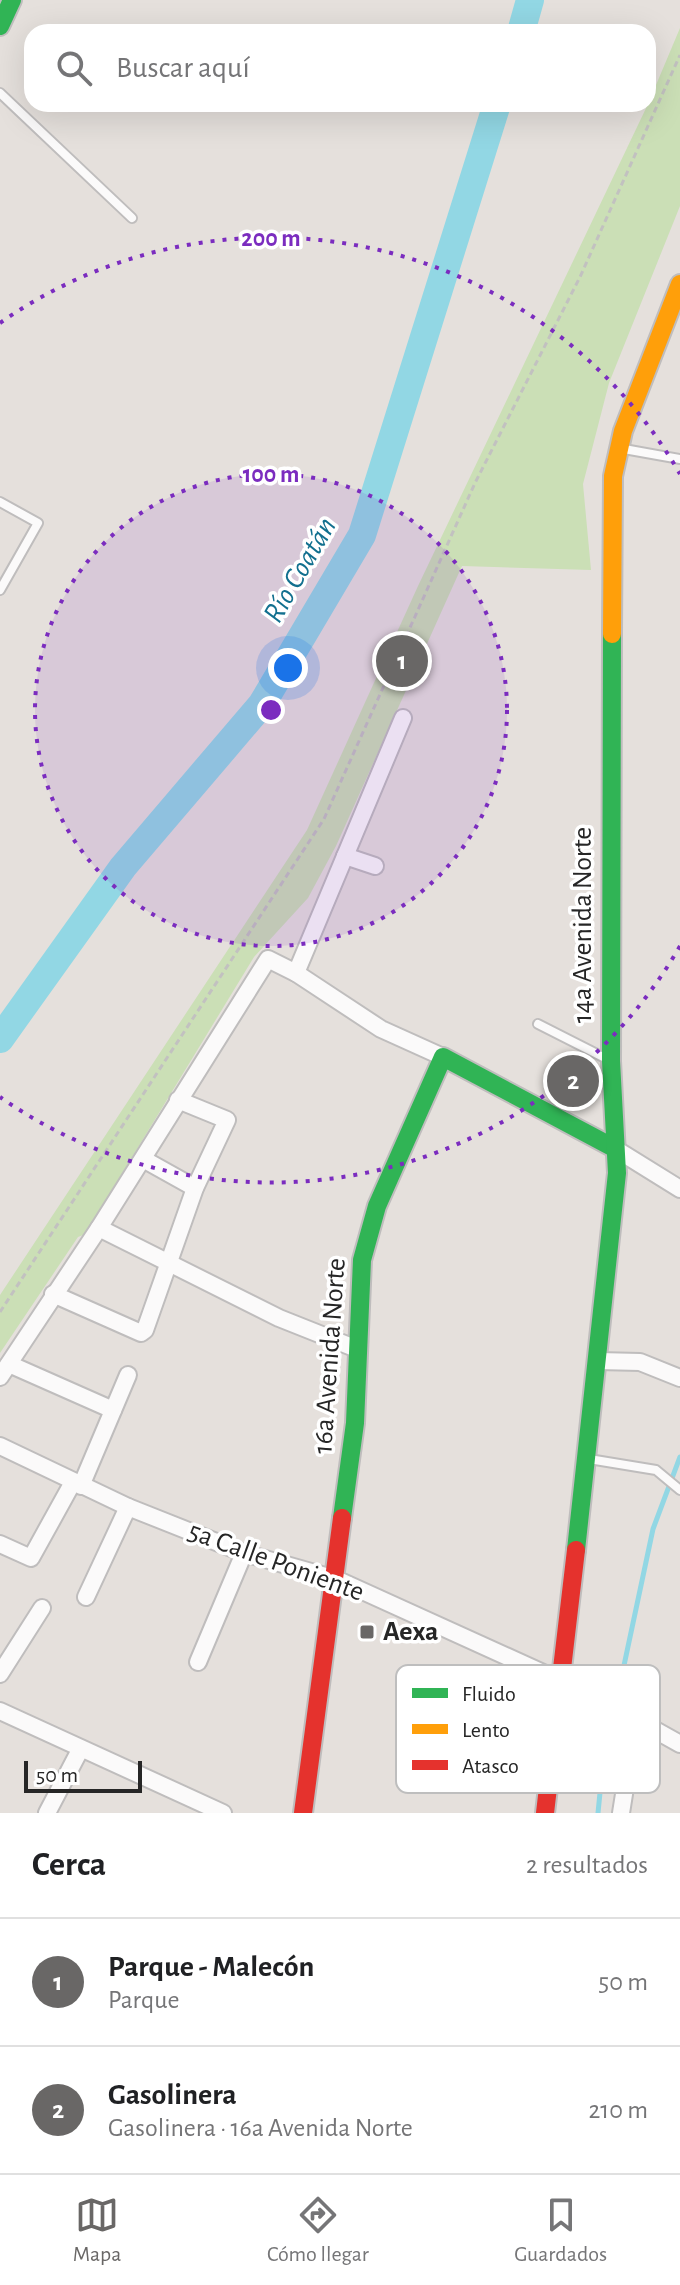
<!DOCTYPE html>
<html lang="es">
<meta charset="utf-8">
<style>
:root{--surface:#fff;--page:#f2f2f2;--text:#202124;--muted:#757577;--line:#e0e0e0;--accent:#696766}
body{margin:0;font-family:"Alegreya Sans",sans-serif;background:var(--page);color:var(--text)}
.scale{position:absolute;left:24px;bottom:20px;width:118px;box-sizing:border-box;padding-left:8px;border:4px solid #262626;border-top:0;font-size:22px;line-height:28px;white-space:nowrap;color:#262626;-webkit-text-stroke:6px #fff;paint-order:stroke}
.you{position:absolute;left:288px;top:668px;width:28px;height:28px;margin:-20px;border:6px solid #fff;border-radius:50%;background:#1a73e8;box-shadow:0 0 0 12px #1a73e833}
.badge{display:grid;place-items:center;width:52px;height:52px;border-radius:50%;background:var(--accent);color:#fff;font-size:26px;font-weight:700}
.pin{position:absolute;translate:-50% -50%;border:4px solid #fff;box-shadow:0 2px 8px #0006}
.list{margin:0;padding:0;list-style:none}
h2{display:flex;justify-content:space-between;align-items:center;height:104px;margin:0;padding:0 32px;font-size:34px}
h2 small{font-size:26px;font-weight:400;color:var(--muted)}
.list li{display:grid;grid-template-columns:52px 1fr auto;gap:24px;align-items:center;box-sizing:border-box;height:128px;padding:0 32px;border-top:2px solid var(--line)}
.list b{display:block;font-size:30px;white-space:nowrap}
.list p{margin:0;font-size:26px;white-space:nowrap;color:var(--muted)}
.list em{font-size:26px;font-style:normal;color:var(--muted)}
.icon{flex:none;width:44px;height:44px;fill:none;stroke:currentColor;stroke-width:2;stroke-linecap:round;stroke-linejoin:round}
.map{position:relative;flex:none;width:680px;height:1813px;overflow:hidden}
.search{position:absolute;background:var(--surface);box-shadow:0 8px 32px #0002;left:24px;right:24px;top:24px;height:88px;display:flex;align-items:center;gap:20px;box-sizing:border-box;padding:0 28px;border-radius:24px;color:var(--muted);font-size:30px}
.sheet{height:360px;background:var(--surface)}
nav{display:flex;justify-content:space-around;align-items:center;box-sizing:border-box;height:112px;border-top:2px solid var(--line);background:var(--surface);font-size:22px;color:var(--muted)}
nav a{display:grid;justify-items:center;gap:4px}
nav .on{color:var(--accent)}
.map>svg:first-child{display:block}
.green{fill:#cbdfb6}
.lines{fill:none;stroke-linecap:round;stroke-linejoin:round}
.stream{stroke:#92d7e4;stroke-width:5}
.river{stroke:#92d7e4;stroke-width:28}
.lane-casing{stroke:#bfbdbd;stroke-width:12}
.street-casing{stroke:#bfbdbd;stroke-width:20}
.fast-casing{stroke:#bfbdbd;stroke-width:22}
.slow-casing{stroke:#bfbdbd;stroke-width:22}
.jam-casing{stroke:#bfbdbd;stroke-width:22}
.path{stroke:#c2c1c0;stroke-width:3;stroke-dasharray:6 4;stroke-linecap:butt}
.lane{stroke:#fbfafa;stroke-width:8}
.street{stroke:#fbfafa;stroke-width:16}
.fast{stroke:#30b455;stroke-width:18}
.slow{stroke:#ff9f0a;stroke-width:18}
.jam{stroke:#e5322d;stroke-width:18}
.ring{fill:none;stroke:#7b2cbf;stroke-width:4;stroke-dasharray:4 8}
.poi-dot{fill:#696766;stroke:#fff;stroke-width:3}
.labels{text-anchor:middle;dominant-baseline:central;stroke-width:7;stroke-linejoin:round;paint-order:stroke}
.street-label{font-size:28px;fill:#262626;stroke:#fff}
.poi-label{font-size:28px;font-weight:bold;fill:#262626;stroke:#fff;text-anchor:start}
.water-label{font-size:30px;font-style:italic;fill:#12708f;stroke:#fff}
.key{fill:#fff;stroke:#bebebe;stroke-width:2}
.key-label{font-size:22px;fill:#262626}
.centre{fill:#7b2cbf;stroke:#fff;stroke-width:4}
.ring-label{font-size:24px;text-anchor:middle;font-weight:bold;fill:#7b2cbf;stroke:#fff;stroke-width:7;stroke-linejoin:round;paint-order:stroke}
</style>
<div class="map">
<svg width="680" height="1813" viewBox="0 0 680 1813">
<rect width="100%" height="100%" fill="#e5e0dc"/>
<path class="green" d="M680,28V206L609,383L583,484L591,570L462,566L336,846L308,898L254,957L109,1195C109,1217 100,1230 78,1237L0,1353V1295L307,830L418,586L648,104Z"/>
<g class="lines">
<g class="stream">
<path d="M616,1703L653,1529L680,1457"/>
<path d="M598,1813L603,1762L614,1713"/>
</g>
<g class="river">
<path d="M521,32L530,0"/>
<path d="M0,1039L123,867L262,704L362,535L497,104"/>
</g>
<g class="lane-casing">
<g id="lane">
<path d="M0,93L132,218"/>
<path d="M624,449L680,459"/>
<path d="M0,502L38,523L0,590"/>
<path d="M538,1024L607,1059"/>
<path d="M589,1459L656,1470L680,1490"/>
</g>
</g>
<g class="street-casing">
<g id="street">
<path d="M345,856L375,866"/>
<path d="M296,973L403,718"/>
<path d="M614,1148L680,1189"/>
<path d="M143,1159L195,1188"/>
<path d="M99,1228L279,1318L357,1349"/>
<path d="M53,1294L141,1333L145,1330L195,1188L227,1120L178,1100"/>
<path d="M598,1361L640,1362L680,1378"/>
<path d="M9,1364L113,1410"/>
<path d="M0,1377L99,1228L268,959L296,973L381,1029L443,1057"/>
<path d="M0,1446L128,1507L244,1553L336,1579L596,1697L680,1744"/>
<path d="M81,1486L128,1375"/>
<path d="M0,1544L31,1558L73,1482"/>
<path d="M86,1597L128,1507"/>
<path d="M198,1662L244,1553"/>
<path d="M0,1674L42,1608"/>
<path d="M0,1711L223,1813"/>
<path d="M47,1813L80,1750"/>
<path d="M621,1813L636,1719"/>
</g>
</g>
<g class="fast-casing">
<g id="fast">
<path d="M0,26L12,0"/>
<path d="M342,1518L355,1423L362,1260L377,1206L443,1057L614,1148"/>
<path d="M576,1550L617,1173L611,1061L612,634"/>
</g>
</g>
<g class="slow-casing">
<path id="slow" d="M612,634L613,476L623,431L680,284"/>
</g>
<g class="jam-casing">
<g id="jam">
<path d="M303,1813L342,1518"/>
<path d="M545,1813L576,1550"/>
</g>
</g>
<path class="path" d="M0,1312L324,819L475,483L580,277L680,55"/>
<use href="#lane" class="lane"/>
<use href="#street" class="street"/>
<use href="#fast" class="fast"/>
<use href="#slow" class="slow"/>
<use href="#jam" class="jam"/>
</g>
<circle cx="271" cy="710" r="236" fill="#7b2cbf" fill-opacity=".12"/>
<g class="ring">
<circle cx="271" cy="710" r="236"/>
<path d="M680 946A472 472 0 0 1 0 1097M0 323A472 472 0 0 1 680 474"/>
</g>
<rect class="poi-dot" x="359" y="1624" width="16" height="16" rx="4"/>
<g class="labels">
<g class="street-label">
<text transform="translate(583 925) rotate(-90)">14a Avenida Norte</text>
<text transform="translate(330 1356) rotate(-86)">16a Avenida Norte</text>
<text transform="translate(276 1562) rotate(20)">5a Calle Poniente</text>
</g>
<g class="poi-label">
<text x="383" y="1632">Aexa</text>
</g>
<g class="water-label">
<text transform="translate(300 570) rotate(-60)">Río Coatán</text>
</g>
</g>
<rect x="396" y="1665" width="264" height="128" rx="12" class="key"/>
<rect x="412" y="1688" width="36" height="10" fill="#30b455"/>
<rect x="412" y="1724" width="36" height="10" fill="#ff9f0a"/>
<rect x="412" y="1760" width="36" height="10" fill="#e5322d"/>
<g class="key-label">
<text x="462" y="1701">Fluido</text>
<text x="462" y="1737">Lento</text>
<text x="462" y="1773">Atasco</text>
</g>
<circle cx="271" cy="710" r="12" class="centre"/>
<g class="ring-label">
<text x="271" y="246">200 m</text>
<text x="271" y="482">100 m</text>
</g>
</svg>
<div class="scale">50 m</div>
<div class="you"></div>
<div class="pin badge" style="left:402px;top:661px">1</div>
<div class="pin badge" style="left:573px;top:1081px">2</div>
<div class="search"><svg class="icon" aria-label="search" viewBox="0 0 24 24"><circle cx="10" cy="10" r="6"/><path d="M15 15l6 6"/></svg>Buscar aquí</div>
</div>
<section class="sheet">
<h2>Cerca<small>2 resultados</small></h2>
<ul class="list">
<li><span class="badge">1</span><div><b>Parque - Malecón</b><p>Parque</p></div><em>50 m</em></li>
<li><span class="badge">2</span><div><b>Gasolinera</b><p>Gasolinera · 16a Avenida Norte</p></div><em>210 m</em></li>
</ul>
</section>
<nav>
<a class="on"><svg class="icon" aria-label="map" viewBox="0 0 24 24"><path d="M3 6l6-2 6 2 6-2v14l-6 2-6-2-6 2zM9 4v14M15 6v14"/></svg>Mapa</a>
<a><svg class="icon" aria-label="directions" viewBox="0 0 24 24"><path d="M12 3l9 9-9 9-9-9zM9 14v-3h6M13 9l2 2-2 2"/></svg>Cómo llegar</a>
<a><svg class="icon" aria-label="saved" viewBox="0 0 24 24"><path d="M7 4h10v16l-5-4-5 4z"/></svg>Guardados</a>
</nav>
